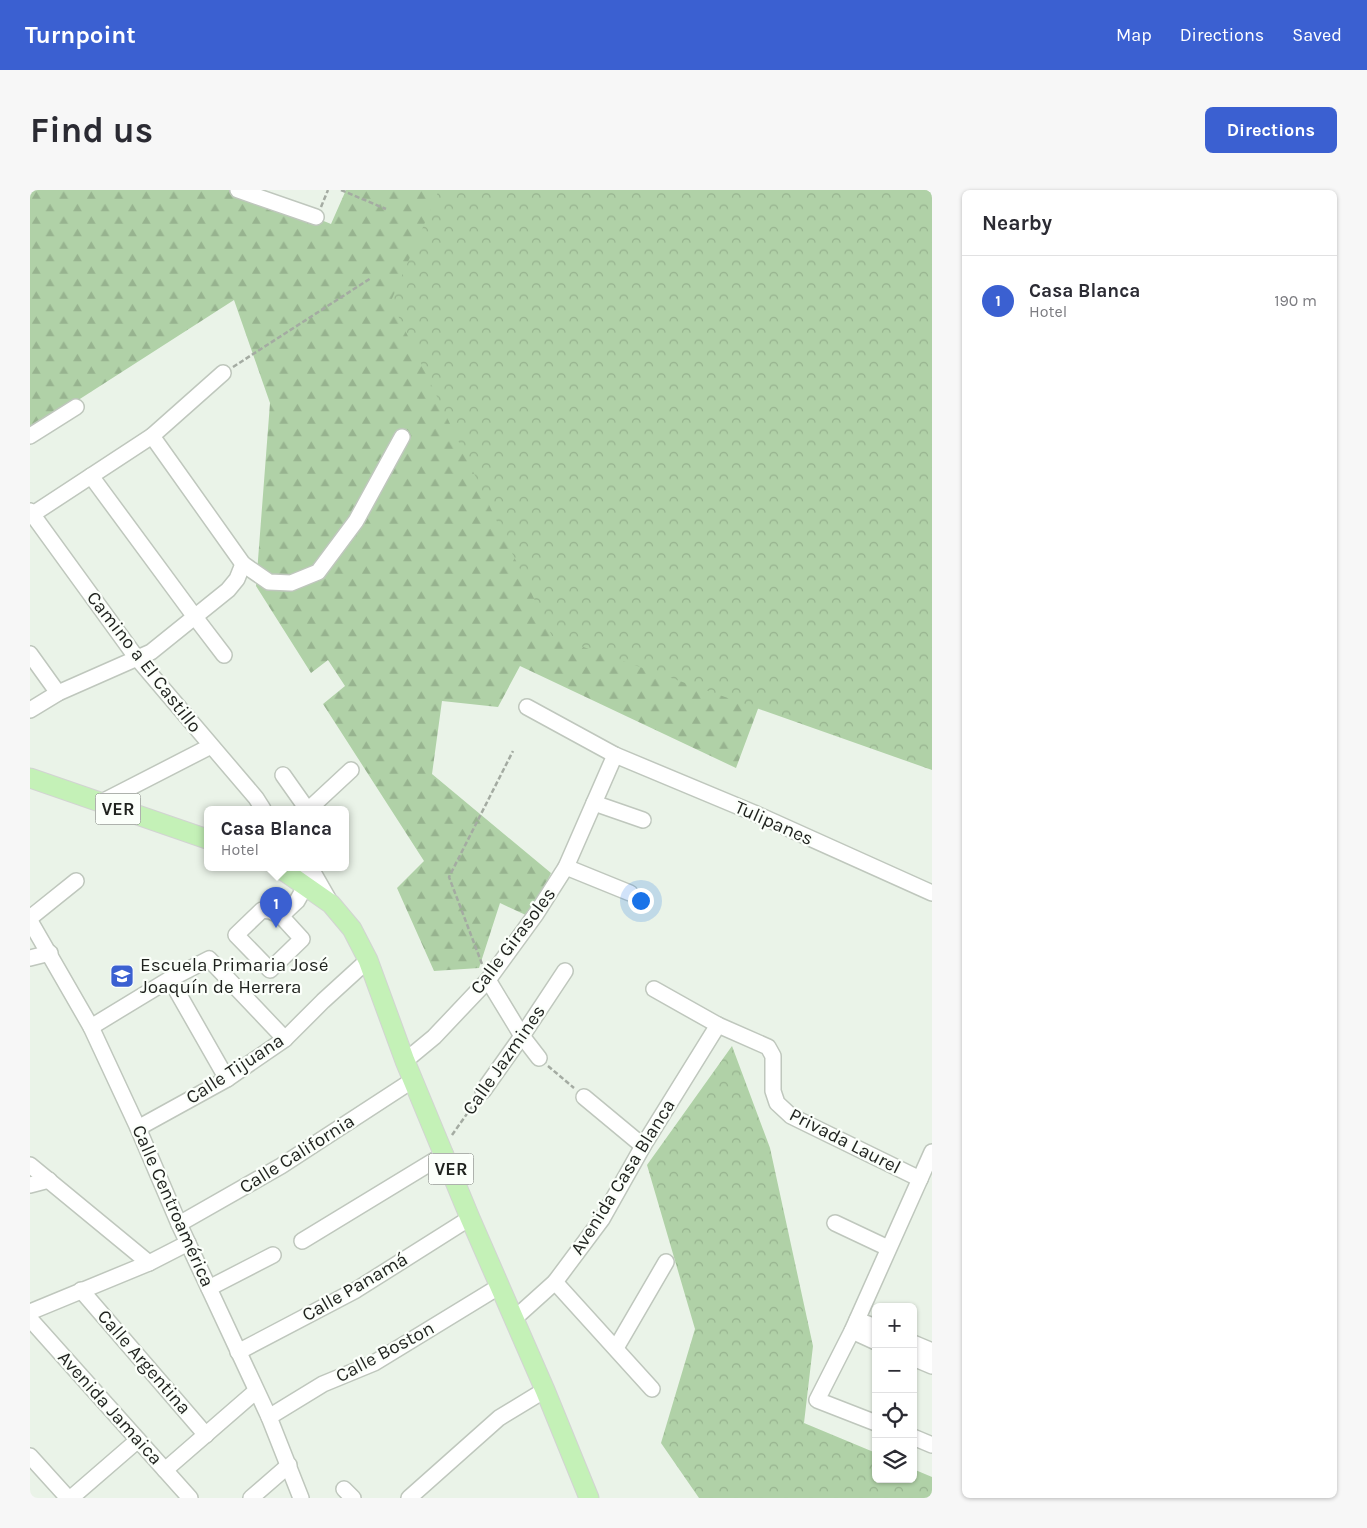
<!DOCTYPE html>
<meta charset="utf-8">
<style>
:root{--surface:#fff;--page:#f7f7f7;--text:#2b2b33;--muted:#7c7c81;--line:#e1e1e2;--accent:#3b60d1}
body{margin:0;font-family:Karla,sans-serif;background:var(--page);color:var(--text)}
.controls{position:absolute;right:15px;bottom:15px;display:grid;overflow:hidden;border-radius:8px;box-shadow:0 1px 4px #0004}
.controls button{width:45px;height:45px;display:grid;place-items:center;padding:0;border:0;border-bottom:1px solid var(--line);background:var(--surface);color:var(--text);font:25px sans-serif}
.you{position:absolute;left:610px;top:710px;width:18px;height:18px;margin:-12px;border:4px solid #fff;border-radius:50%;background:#1a73e8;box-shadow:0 0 0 8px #1a73e833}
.badge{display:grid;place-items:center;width:32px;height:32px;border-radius:50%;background:var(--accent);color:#fff;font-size:16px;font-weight:700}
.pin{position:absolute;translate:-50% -41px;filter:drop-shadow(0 1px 2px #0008)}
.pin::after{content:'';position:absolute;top:26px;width:18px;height:15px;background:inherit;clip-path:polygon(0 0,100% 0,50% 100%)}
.popup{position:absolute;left:174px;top:616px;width:145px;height:65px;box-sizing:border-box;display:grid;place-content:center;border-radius:8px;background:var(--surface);filter:drop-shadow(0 1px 4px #0005);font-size:16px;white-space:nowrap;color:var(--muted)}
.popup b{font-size:19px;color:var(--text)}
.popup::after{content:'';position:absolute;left:50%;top:100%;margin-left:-10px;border:10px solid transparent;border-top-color:var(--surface)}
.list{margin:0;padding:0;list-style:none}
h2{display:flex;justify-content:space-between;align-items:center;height:65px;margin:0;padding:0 20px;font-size:21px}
h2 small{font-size:16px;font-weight:400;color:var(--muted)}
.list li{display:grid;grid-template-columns:32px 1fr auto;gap:15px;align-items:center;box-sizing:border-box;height:90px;padding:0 20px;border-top:1px solid var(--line)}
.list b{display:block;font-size:19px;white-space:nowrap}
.list p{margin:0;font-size:16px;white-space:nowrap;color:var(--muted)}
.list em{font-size:16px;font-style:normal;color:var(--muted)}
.icon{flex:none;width:28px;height:28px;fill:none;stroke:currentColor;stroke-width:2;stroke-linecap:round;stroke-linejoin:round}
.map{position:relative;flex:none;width:902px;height:1308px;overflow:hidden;border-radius:8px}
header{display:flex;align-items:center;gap:30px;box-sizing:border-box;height:70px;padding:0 25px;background:var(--accent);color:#fff}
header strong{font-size:24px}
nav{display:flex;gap:28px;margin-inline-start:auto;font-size:18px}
.intro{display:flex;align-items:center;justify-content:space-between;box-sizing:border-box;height:120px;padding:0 30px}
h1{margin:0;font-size:35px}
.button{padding:12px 22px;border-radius:8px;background:var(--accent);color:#fff;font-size:18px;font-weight:700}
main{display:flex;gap:30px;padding:0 30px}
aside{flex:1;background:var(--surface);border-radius:8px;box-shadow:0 1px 4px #0004}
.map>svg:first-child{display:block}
.forest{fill:url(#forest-firs)}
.park{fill:url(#park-crowns)}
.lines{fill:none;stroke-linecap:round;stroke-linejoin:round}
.minor-casing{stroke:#bfc7bd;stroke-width:18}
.major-casing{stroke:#d2d3d2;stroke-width:21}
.path{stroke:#a4aba2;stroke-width:2.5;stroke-dasharray:5 2.5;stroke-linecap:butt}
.minor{stroke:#fff;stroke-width:15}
.major{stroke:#c4f1b7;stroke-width:19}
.labels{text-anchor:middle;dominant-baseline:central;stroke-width:4.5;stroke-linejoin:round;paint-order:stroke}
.shield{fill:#fbfffa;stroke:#616460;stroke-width:1}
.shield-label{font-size:18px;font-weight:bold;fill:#1f221e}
.street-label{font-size:19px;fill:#1f221e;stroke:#fbfffa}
.poi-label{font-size:19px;fill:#1f221e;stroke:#fbfffa;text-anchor:start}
</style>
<header>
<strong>Turnpoint</strong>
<nav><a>Map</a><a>Directions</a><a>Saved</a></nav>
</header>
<div class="intro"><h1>Find us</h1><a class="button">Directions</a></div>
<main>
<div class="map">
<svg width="902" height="1308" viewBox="0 0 902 1308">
<defs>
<pattern id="forest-firs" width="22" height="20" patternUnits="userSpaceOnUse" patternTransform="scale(1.25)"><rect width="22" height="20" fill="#b0d1a7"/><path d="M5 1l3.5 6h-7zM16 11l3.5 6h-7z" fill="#97b38f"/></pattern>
<pattern id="park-crowns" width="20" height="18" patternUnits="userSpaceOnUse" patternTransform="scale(1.25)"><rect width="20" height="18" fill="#b0d1a7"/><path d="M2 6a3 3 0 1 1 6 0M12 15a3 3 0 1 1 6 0" fill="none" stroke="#97b38f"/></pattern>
</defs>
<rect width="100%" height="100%" fill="#eaf3e8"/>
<path class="forest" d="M0,0H218L301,34L316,0H902L819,274L706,578L490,476L468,517L412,511L402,584L521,683L500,727L470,713L449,778L404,781L367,698L394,671L293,514L315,496L298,470L281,483L226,396L240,213L204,110L0,241Z"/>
<g class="park">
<path d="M409,0H902V580L522,446L361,111Z"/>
<path d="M702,856L740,958L783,1156L774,1233L846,1263V1289H883V1279L902,1287V1308H669L631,1253L665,1139L617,975Z"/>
</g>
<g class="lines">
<g class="minor-casing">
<g id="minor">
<path d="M208,0L286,27"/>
<path d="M0,246L46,217"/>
<path d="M122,246L213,374L239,392L261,393L288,382L326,331L372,247"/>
<path d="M61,286L165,427L194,465"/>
<path d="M0,321L106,467L226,608L233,619"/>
<path d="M0,326L122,246L193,183"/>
<path d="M0,464L28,503"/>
<path d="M497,517L585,565L724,623L902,703"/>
<path d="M0,520L28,503L121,462L198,400L207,389L213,374"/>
<path d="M253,585L277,619"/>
<path d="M70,613L181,556"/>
<path d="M564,613L613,630"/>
<path d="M279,619L321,580"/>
<path d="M280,677L300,712"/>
<path d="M536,677L600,703"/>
<path d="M251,726L240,721L232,720L206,745L240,780L272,749L251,726L267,711L276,695L268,677"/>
<path d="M0,728L46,691"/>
<path d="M0,731L61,837L108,938L149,1034L239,1227L271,1308"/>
<path d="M0,768L20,763"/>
<path d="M140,789L197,889"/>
<path d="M458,790L492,846L509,868"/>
<path d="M624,799L688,835L738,857L743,866V901L747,913L761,926L890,989"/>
<path d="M61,837L140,789L179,769L255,849"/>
<path d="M375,871L404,847L458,790L506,724L536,677L585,565"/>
<path d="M453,901L492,846L535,781"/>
<path d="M554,907L613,956"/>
<path d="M108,938L197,889L255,849L293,811L338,770"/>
<path d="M0,975L119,1073"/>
<path d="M0,995L19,990"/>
<path d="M805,1033L858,1058"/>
<path d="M149,1034L251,976L383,890"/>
<path d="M272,1051L415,964"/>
<path d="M525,1092L622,1199"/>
<path d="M179,1098L243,1065"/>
<path d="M51,1100L176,1245"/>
<path d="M0,1122L119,1073L158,1053"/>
<path d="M485,1128L525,1092L572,1029L613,956L688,835"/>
<path d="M0,1129L160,1308"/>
<path d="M827,1130L846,1137"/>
<path d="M822,1141L846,1152"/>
<path d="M883,1153L902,1161"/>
<path d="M586,1158L636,1072"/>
<path d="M208,1162L326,1100L440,1028"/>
<path d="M883,1168L902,1176"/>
<path d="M239,1227L293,1194L344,1173L470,1096"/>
<path d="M846,1233L787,1210L822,1141L902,962"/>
<path d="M883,1247L902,1255"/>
<path d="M0,1266L38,1308"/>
<path d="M135,1280L226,1201"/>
<path d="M314,1299L323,1308"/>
<path d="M41,1308L108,1250"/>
<path d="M221,1308L259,1275"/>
<path d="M379,1308L469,1228L515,1200"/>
</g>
</g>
<g class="major-casing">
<g id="major">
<path d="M0,588L177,649"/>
<path d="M248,677L301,714L322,739L338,770L375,871L440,1028L515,1200L559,1308"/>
</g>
</g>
<g class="path">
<path d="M311,0L356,19"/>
<path d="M291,17L298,0"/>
<path d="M203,177L341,88"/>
<path d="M452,774L419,687L483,561"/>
<path d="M518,876L544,898"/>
<path d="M422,945L446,911"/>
</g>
<use href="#minor" class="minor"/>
<use href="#major" class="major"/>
</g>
<defs>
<g id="school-square" transform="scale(1.25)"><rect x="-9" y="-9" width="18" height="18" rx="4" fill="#3b60d1" stroke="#fbfffa"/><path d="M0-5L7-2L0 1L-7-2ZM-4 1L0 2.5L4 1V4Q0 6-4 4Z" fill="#fff"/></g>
</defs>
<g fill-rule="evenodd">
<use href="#school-square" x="92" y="786"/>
</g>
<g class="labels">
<g class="shield">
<rect x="65.5" y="603.5" width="45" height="31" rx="4"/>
<rect x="398.5" y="963.5" width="45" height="31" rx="4"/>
</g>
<g class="shield-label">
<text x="88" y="619">VER</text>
<text x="421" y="979">VER</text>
</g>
<g class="street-label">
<text transform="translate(114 472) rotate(52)">Camino a El Castillo</text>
<text transform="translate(744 633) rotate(24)">Tulipanes</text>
<text transform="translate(483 751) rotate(-53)">Calle Girasoles</text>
<text transform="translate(474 870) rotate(-55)">Calle Jazmines</text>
<text transform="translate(205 879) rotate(-33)">Calle Tijuana</text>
<text transform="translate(815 951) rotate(27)">Privada Laurel</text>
<text transform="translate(267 964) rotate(-32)">Calle California</text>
<text transform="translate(593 987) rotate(-58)">Avenida Casa Blanca</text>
<text transform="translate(143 1016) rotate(66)">Calle Centroamérica</text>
<text transform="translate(325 1097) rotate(-30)">Calle Panamá</text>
<text transform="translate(355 1162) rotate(-28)">Calle Boston</text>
<text transform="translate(114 1172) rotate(49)">Calle Argentina</text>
<text transform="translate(80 1218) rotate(48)">Avenida Jamaica</text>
</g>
<g class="poi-label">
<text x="110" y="775">Escuela Primaria José<tspan x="110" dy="22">Joaquín de Herrera</tspan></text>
</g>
</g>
</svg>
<div class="controls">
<button>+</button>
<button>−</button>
<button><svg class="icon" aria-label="locate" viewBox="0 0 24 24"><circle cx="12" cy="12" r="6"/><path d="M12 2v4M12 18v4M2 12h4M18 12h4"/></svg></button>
<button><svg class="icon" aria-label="layers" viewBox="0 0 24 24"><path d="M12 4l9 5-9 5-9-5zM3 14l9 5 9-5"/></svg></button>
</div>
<div class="you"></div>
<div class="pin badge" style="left:246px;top:738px">1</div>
<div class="popup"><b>Casa Blanca</b>Hotel</div>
</div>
<aside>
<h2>Nearby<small></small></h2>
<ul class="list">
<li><span class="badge">1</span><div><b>Casa Blanca</b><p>Hotel</p></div><em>190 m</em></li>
</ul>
</aside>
</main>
